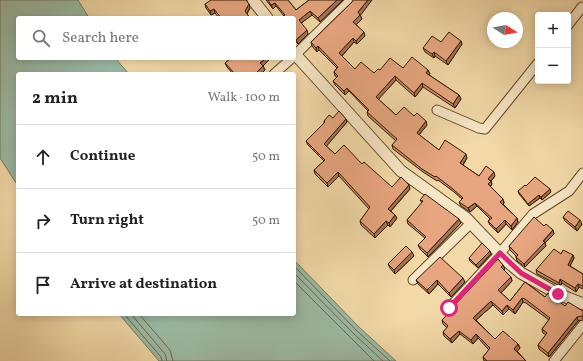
<!DOCTYPE html>
<meta charset="utf-8">
<style>
:root{--surface:#fff;--page:#f6f6f6;--text:#222;--muted:#767676;--line:#e0e0e0}
body{margin:0;font-family:Vollkorn,serif;background:var(--page);color:var(--text)}
.controls{position:absolute;right:12px;top:12px;display:grid;overflow:hidden;border-radius:4px;box-shadow:0 2px 10px #0003}
.controls button{width:36px;height:36px;display:grid;place-items:center;padding:0;border:0;border-bottom:1px solid var(--line);background:var(--surface);color:var(--text);font:20px sans-serif}
.compass{position:absolute;left:487px;top:12px;width:36px;height:36px;border-radius:50%;background:var(--surface);box-shadow:0 2px 10px #0003;rotate:101deg}
.stop{position:absolute;width:12px;height:12px;margin:-9px;border:3px solid #db2777;border-radius:50%;background:#fff}
.stop.end{background:#db2777;border-color:#fff;box-shadow:0 1px 4px #0008}
.list{margin:0;padding:0;list-style:none}
h2{display:flex;justify-content:space-between;align-items:center;height:52px;margin:0;padding:0 16px;font-size:17px}
h2 small{font-size:13px;font-weight:400;color:var(--muted)}
.list li{display:grid;grid-template-columns:26px 1fr auto;gap:12px;align-items:center;box-sizing:border-box;height:64px;padding:0 16px;border-top:1px solid var(--line)}
.list b{display:block;font-size:15px;white-space:nowrap}
.list em{font-size:13px;font-style:normal;color:var(--muted)}
.icon{flex:none;width:22px;height:22px;fill:none;stroke:currentColor;stroke-width:2;stroke-linecap:round;stroke-linejoin:round}
.map{position:relative;flex:none;width:583px;height:361px;overflow:hidden}
.search{position:absolute;background:var(--surface);box-shadow:0 2px 10px #0003;left:16px;top:16px;width:280px;height:44px;display:flex;align-items:center;gap:10px;box-sizing:border-box;padding:0 14px;border-radius:4px;color:var(--muted);font-size:15px}
.panel{position:absolute;background:var(--surface);box-shadow:0 2px 10px #0003;left:16px;top:72px;width:280px;height:244px;border-radius:4px}
.map>svg:first-child{display:block}
.water{fill:#9cbaa4;stroke:#727a62}
.lines{fill:none;stroke-linecap:round;stroke-linejoin:round}
.shore{stroke:#676a52;stroke-width:1}
.minor-casing{stroke:#62492a;stroke-width:11}
.tertiary-casing{stroke:#62492a;stroke-width:13}
.minor{stroke:#f7e6c6;stroke-width:9}
.tertiary{stroke:#f7e6c6;stroke-width:11}
.wall{fill:#c78f6e;stroke:#321900}
.shaded-wall{fill:#a2745a;stroke:#321900}
.building{fill:#e7a680;stroke:#321900}
.route{stroke:#db2777;stroke-width:5}
</style>
<div class="map">
<svg width="583" height="361" viewBox="0 0 583 361">
<rect width="100%" height="100%" fill="#f3d9a8"/>
<filter id="stains"><feTurbulence type="fractalNoise" baseFrequency=".005" numOctaves="4"/><feColorMatrix values="0 0 0 0 .2 0 0 0 0 .09 0 0 0 0 .02 0 0 0 .5 -.17"/></filter>
<radialGradient id="worn" r=".72"><stop offset=".6" stop-color="#630" stop-opacity="0"/><stop offset="1" stop-color="#630" stop-opacity=".3"/></radialGradient>
<g class="water">
<path d="M0,0H78L89,18H18V58H115L129,74H18V186L0,158Z"/>
<path d="M294,260L359,327L396,361H159L119,314H294Z"/>
</g>
<g class="lines">
<g class="shore">
<path d="M294,266L356,330L390,361"/>
<path d="M294,273L353,333L383,361"/>
<path d="M294,281L374,361"/>
<path d="M124,314L161,357L162,361"/>
<path d="M131,314L165,354L167,361"/>
<path d="M139,314L170,350L173,361"/>
</g>
<g class="minor-casing">
<g id="minor">
<path d="M568,25L582,7"/>
<path d="M294,56L349,2"/>
<path d="M274,74L292,58"/>
<path d="M437,110L479,128L485,129L538,63"/>
<path d="M413,280L471,223"/>
<path d="M449,308L500,253L533,214L569,191L583,173"/>
<path d="M554,361L583,325"/>
</g>
</g>
<g class="tertiary-casing">
<g id="tertiary">
<path d="M253,0L267,18"/>
<path d="M294,53L401,171L466,218L509,263L521,273L558,294L583,304"/>
</g>
</g>
<use href="#minor" class="minor"/>
<use href="#tertiary" class="tertiary"/>
</g>
<g class="wall">
<path d="M266,0H288L296,10L309,0H343L320,22L312,15L301,23L308,34L298,44L294,39V18L284,16L276,6L273,9Z"/>
<path d="M352,2L360,15L362,19L356,24L365,36L357,44L354,42L342,56L355,69L374,73L380,70L403,68L428,70L430,74L429,75L459,95L461,99L455,108L423,87L415,97L396,80L378,99L396,115L414,116L427,125L419,135L439,150L467,158L463,165L479,176H495L491,181L492,184L490,187L503,199L504,203L503,204L517,218L518,222L512,230L506,224L498,233L490,225L488,221L490,219L477,206L470,212L461,206L459,202L462,199L454,192L438,180L437,181L423,172L393,149L392,145L396,141L368,116L367,112L368,111L349,91L345,95L335,85L333,81L337,77L335,76L334,72L337,68L319,50L317,52L312,46L311,42Z"/>
<path d="M205,4L250,8L247,14L250,18H219L215,13L211,15L206,8Z"/>
<path d="M461,41L462,44L448,65L435,56L434,58L425,52L423,48L441,42Z"/>
<path d="M231,58H268L269,60L263,66L265,70L261,74H233L227,67L225,63Z"/>
<path d="M333,118L346,119L347,122L326,146L335,154L362,164L392,187L410,189L391,211L397,218L390,227L388,225L375,238L361,225L360,221L369,209L339,176L328,187L315,174L314,170L324,161L308,145L306,141L324,123V121Z"/>
<path d="M526,186L551,192L542,200L540,198L529,206L519,194L518,191Z"/>
<path d="M420,200L461,223L428,257L420,249L418,245L425,238L408,224L407,220L422,203Z"/>
<path d="M563,217L582,224L577,231L565,221Z"/>
<path d="M544,226L553,230L554,234L545,243L546,246L525,267L517,261L516,257V256L510,250L509,246Z"/>
<path d="M491,254L478,268L470,261L469,258Z"/>
<path d="M561,254L573,255L574,258L570,266L583,274V289L579,287L576,292L562,283L560,286L537,274L536,270Z"/>
<path d="M414,256L395,274L390,268L388,264Z"/>
<path d="M505,269L503,270L511,277L512,281L501,293L510,301L525,282L545,297L565,306L583,311V320L578,321L549,357L539,349L538,345L546,335L543,333L542,329L549,320L526,303L523,302L515,314L509,309L503,315L493,305L476,320L495,339L518,344L520,348L517,351L526,361H484L483,357L489,350L478,338L473,344L460,334L452,343L444,336L443,332L447,328L443,324L442,320L451,311V309Z"/>
<path d="M416,280L465,282L451,297L438,284L429,294L418,284Z"/>
</g>
<g class="shaded-wall">
<path d="M337,0H343L320,22L318,18Z"/>
<path d="M368,0H372L360,16V15L362,19L355,26L353,22L358,12Z"/>
<path d="M275,3L276,6L273,9L271,5Z"/>
<path d="M249,4L250,8L246,15L245,11Z"/>
<path d="M214,9L215,13L211,15L210,11Z"/>
<path d="M310,11L312,15L300,24L299,20Z"/>
<path d="M307,30L308,34L298,44L296,40Z"/>
<path d="M364,32L365,36L357,44L356,41Z"/>
<path d="M353,38L354,42L341,57L339,53Z"/>
<path d="M461,41L462,44L448,65L446,61Z"/>
<path d="M318,46L319,50L317,52L316,48Z"/>
<path d="M434,52L435,56L434,58L432,54Z"/>
<path d="M266,58H268L269,60L262,67L260,63Z"/>
<path d="M263,66L265,70L261,74H255Z"/>
<path d="M428,70L430,74L428,76L426,73Z"/>
<path d="M395,76L396,80L377,101L376,97Z"/>
<path d="M422,83L423,87L415,97L414,93Z"/>
<path d="M347,88L349,91L345,95L344,91Z"/>
<path d="M459,95L461,99L455,108L453,104Z"/>
<path d="M346,119L347,122L325,148L324,144Z"/>
<path d="M426,121L427,125L418,136L417,133Z"/>
<path d="M466,154L467,158L462,166L460,163Z"/>
<path d="M338,172L339,176L328,187L327,183Z"/>
<path d="M494,172L495,176L491,181L492,184L489,188L488,184V179Z"/>
<path d="M409,185L410,189L389,213L388,209Z"/>
<path d="M550,189L551,192L542,200L541,197Z"/>
<path d="M539,195L540,198L529,206L528,204Z"/>
<path d="M503,199L504,203L502,206L500,202Z"/>
<path d="M475,203L477,206L470,212L468,208Z"/>
<path d="M395,215L397,218L390,227L389,223Z"/>
<path d="M517,218L518,222L512,230L511,226Z"/>
<path d="M459,219L461,223L428,257L427,253Z"/>
<path d="M505,220L506,224L498,233L496,229Z"/>
<path d="M580,220L582,224L577,231L575,227Z"/>
<path d="M386,221L388,225L375,238L374,234Z"/>
<path d="M553,230L554,234L545,243L546,246L525,267L524,264Z"/>
<path d="M490,251L491,254L478,268L476,265Z"/>
<path d="M412,252L414,256L395,274L394,270Z"/>
<path d="M573,255L574,258L569,268L568,265Z"/>
<path d="M503,265L505,269L502,271L501,267Z"/>
<path d="M511,277L512,281L500,294L498,290Z"/>
<path d="M463,278L465,282L451,297L449,293Z"/>
<path d="M560,279L562,283L560,286L559,283Z"/>
<path d="M437,280L438,284L429,294L427,290Z"/>
<path d="M578,284L579,287L576,292L575,288Z"/>
<path d="M522,298L523,302L515,314L513,310Z"/>
<path d="M491,301L493,305L475,321L473,318Z"/>
<path d="M507,305L509,309L503,315L502,311Z"/>
<path d="M577,317L578,321L549,357L548,353Z"/>
<path d="M459,331L460,334L452,343L450,339Z"/>
<path d="M476,334L478,338L473,344L471,340Z"/>
<path d="M518,344L520,348L516,353L514,349Z"/>
</g>
<g class="building">
<path d="M211,0H246L249,4L245,11L250,18H221L214,9L210,11L205,4Z"/>
<path d="M268,0H288L296,10L309,0H337L318,18L310,11L299,20L307,30L296,40L294,37V18H281L285,15L275,3L271,5Z"/>
<path d="M353,0H368L358,12L360,15L353,22L364,32L356,41L353,38L339,53L355,69L361,62L374,73L378,69L380,70L390,58L403,68L412,57L428,70L426,73L459,95L453,104L422,83L414,93L395,76L376,97L396,115L404,107L414,116L417,113L426,121L417,133L439,150L445,140L466,154L460,163L479,176L486,166L494,172L488,179L491,181L488,184L503,199L500,202L517,218L511,226L505,220L496,229L488,221L492,218L475,203L468,208L459,202L463,198L453,189L436,176L435,177L422,169L392,145L397,139L367,112L369,110L347,88L344,91L333,81L338,76L334,72L338,67L318,46L316,48L311,42L352,2Z"/>
<path d="M449,32L461,41L446,61L434,52L432,54L423,48L432,36L441,42Z"/>
<path d="M231,58H266L260,63L263,66L255,74H235L225,63Z"/>
<path d="M339,111L346,119L324,144L335,154L344,145L362,164L364,162L392,187L401,177L409,185L388,209L395,215L389,223L386,221L374,234L360,221L370,207L338,172L327,183L314,170L325,160L306,141L325,122L324,121L329,115L333,118Z"/>
<path d="M535,177L550,189L541,197L539,195L528,204L518,191L525,185L526,186Z"/>
<path d="M425,194L459,219L427,253L418,245L426,237L407,220L423,201L420,200Z"/>
<path d="M568,211L580,220L575,227L563,217Z"/>
<path d="M534,217L544,226L546,224L553,230L543,241L545,242L524,264L516,257L518,255L509,246Z"/>
<path d="M482,243L490,251L476,265L469,258Z"/>
<path d="M406,246L412,252L394,270L388,264Z"/>
<path d="M554,249L561,254L563,250L573,255L568,265L583,274V286L578,284L575,288L560,279L559,283L536,270Z"/>
<path d="M440,257L463,278L449,293L437,280L427,290L416,280Z"/>
<path d="M498,259L503,265L501,267L511,277L498,290L510,301L525,282L545,297L548,293L565,306L568,302L583,311V316L577,317L548,353L538,345L547,333L542,329L550,318L525,299L522,298L513,310L507,305L502,311L491,301L473,318L495,339L503,331L518,344L514,349L526,361H487L483,357L490,348L476,334L471,340L459,331L450,339L443,332L448,326L442,320L452,310L451,309Z"/>
</g>
<g class="lines">
<path class="route" d="M449,308L500,253L521,273L558,294"/>
</g>
<rect width="100%" height="100%" filter="url(#stains)"/>
<rect width="100%" height="100%" fill="url(#worn)"/>
</svg>
<div class="controls">
<button>+</button>
<button>−</button>
</div>
<svg class="compass" viewBox="-18 -18 36 36"><path d="M0-13l5 13h-10z" fill="#e53935"/><path d="M0 13l5-13h-10z" fill="#767676"/></svg>
<div class="stop" style="left:449px;top:308px"></div>
<div class="stop end" style="left:558px;top:294px"></div>
<div class="search"><svg class="icon" aria-label="search" viewBox="0 0 24 24"><circle cx="10" cy="10" r="6"/><path d="M15 15l6 6"/></svg>Search here</div>
<section class="panel">
<h2>2 min<small>Walk · 100 m</small></h2>
<ul class="list">
<li><svg class="icon" aria-label="ahead" viewBox="0 0 24 24"><path d="M12 20V5M6 11l6-6 6 6"/></svg><div><b>Continue</b></div><em>50 m</em></li>
<li><svg class="icon" aria-label="right" viewBox="0 0 24 24"><path d="M7 20v-9h11M14 6l5 5-5 5"/></svg><div><b>Turn right</b></div><em>50 m</em></li>
<li><svg class="icon" aria-label="arrive" viewBox="0 0 24 24"><path d="M6 21V4h12l-3 4 3 4H6"/></svg><div><b>Arrive at destination</b></div></li>
</ul>
</section>
</div>
